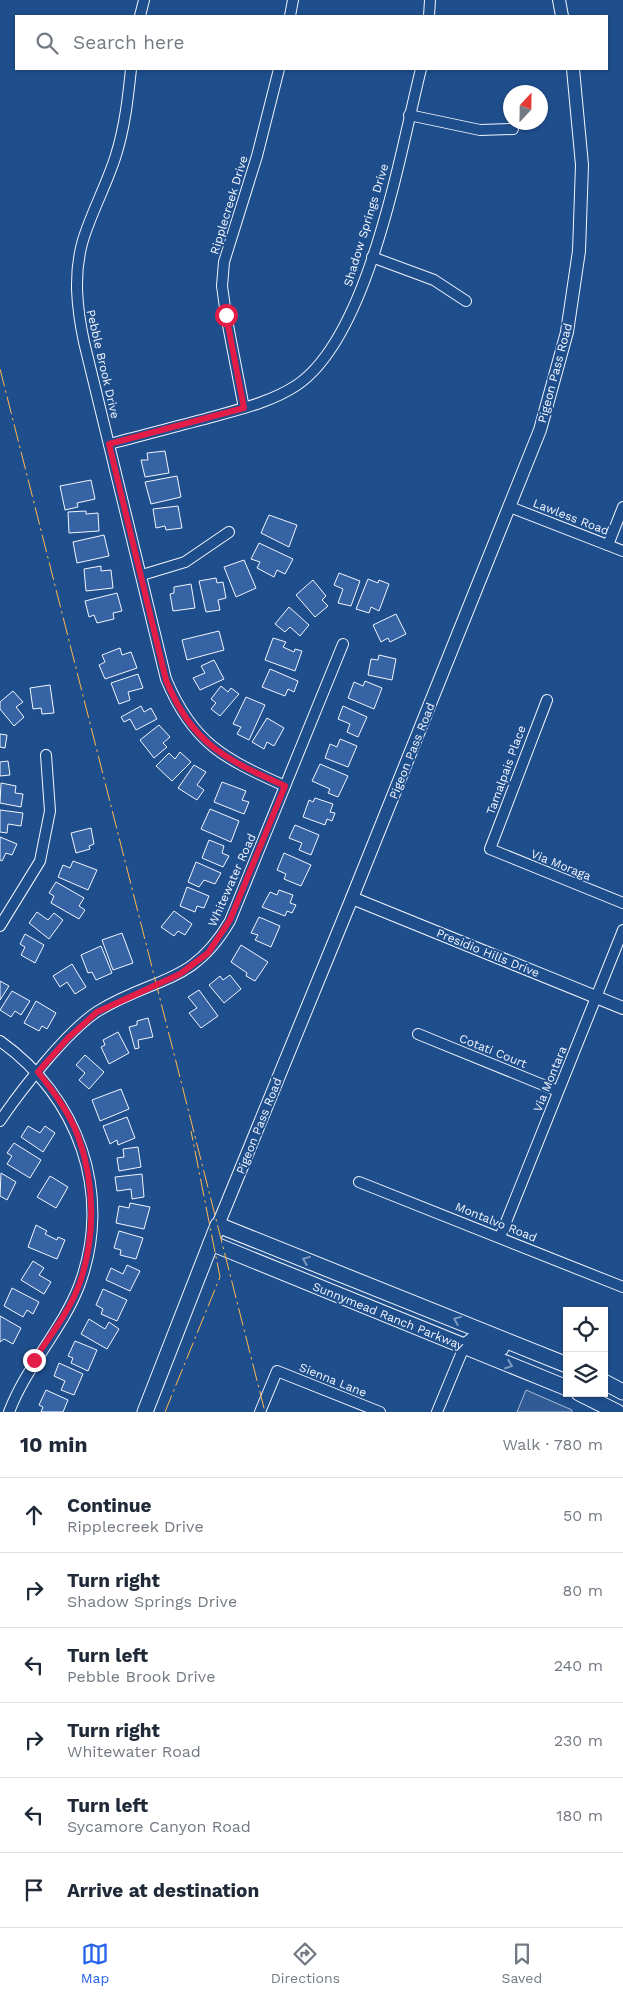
<!DOCTYPE html>
<meta charset="utf-8">
<style>
:root{--surface:#fff;--page:#f2f2f3;--text:#1f2937;--muted:#747a83;--line:#e0e1e3;--accent:#2563eb}
body{margin:0;font-family:"Work Sans",sans-serif;background:var(--page);color:var(--text)}
.controls{position:absolute;right:15px;bottom:15px;display:grid;overflow:hidden;border-radius:0px;box-shadow:0 1px 4px #0004}
.controls button{width:45px;height:45px;display:grid;place-items:center;padding:0;border:0;border-bottom:1px solid var(--line);background:var(--surface);color:var(--text);font:25px sans-serif}
.compass{position:absolute;left:503px;top:85px;width:45px;height:45px;border-radius:50%;background:var(--surface);box-shadow:0 1px 4px #0004;rotate:22deg}
.stop{position:absolute;width:15px;height:15px;margin:-11px;border:4px solid #e11d48;border-radius:50%;background:#fff}
.stop.end{background:#e11d48;border-color:#fff;box-shadow:0 1px 5px #0008}
.list{margin:0;padding:0;list-style:none}
h2{display:flex;justify-content:space-between;align-items:center;height:65px;margin:0;padding:0 20px;font-size:21px}
h2 small{font-size:16px;font-weight:400;color:var(--muted)}
.list li{display:grid;grid-template-columns:32px 1fr auto;gap:15px;align-items:center;box-sizing:border-box;height:75px;padding:0 20px;border-top:1px solid var(--line)}
.list b{display:block;font-size:19px;white-space:nowrap}
.list p{margin:0;font-size:16px;white-space:nowrap;color:var(--muted)}
.list em{font-size:16px;font-style:normal;color:var(--muted)}
.icon{flex:none;width:28px;height:28px;fill:none;stroke:currentColor;stroke-width:2;stroke-linecap:round;stroke-linejoin:round}
.map{position:relative;flex:none;width:623px;height:1412px;overflow:hidden}
.search{position:absolute;background:var(--surface);box-shadow:0 1px 4px #0004;left:15px;right:15px;top:15px;height:55px;display:flex;align-items:center;gap:12px;box-sizing:border-box;padding:0 18px;border-radius:0px;color:var(--muted);font-size:19px}
.sheet{height:515px;background:var(--surface)}
nav{display:flex;justify-content:space-around;align-items:center;box-sizing:border-box;height:70px;border-top:1px solid var(--line);background:var(--surface);font-size:14px;color:var(--muted)}
nav a{display:grid;justify-items:center;gap:2px}
nav .on{color:var(--accent)}
.map>svg:first-child{display:block}
.green{fill:#305b95;stroke:#a8bbd7}
.building{fill:#3563a3;stroke:#f2f6ff}
.lines{fill:none;stroke-linecap:round;stroke-linejoin:round}
.minor-casing{stroke:#f2f6ff;stroke-width:12}
.tertiary-casing{stroke:#f2f6ff;stroke-width:14}
.secondary-casing{stroke:#f2f6ff;stroke-width:17}
.minor{stroke:#1f4e8c;stroke-width:10}
.tertiary{stroke:#1f4e8c;stroke-width:12}
.secondary{stroke:#1f4e8c;stroke-width:15}
.power{stroke:#ffb74d;stroke-width:1;stroke-dasharray:18 4 2.5 4;stroke-linecap:butt}
.oneway{stroke:#7e9ac0}
.route{stroke:#e11d48;stroke-width:6}
.labels{text-anchor:middle;dominant-baseline:central;stroke-width:4;stroke-linejoin:round;paint-order:stroke}
.street-label{font-size:12px;fill:#f2f6ff;stroke:#1f4e8c}
</style>
<div class="map">
<svg width="623" height="1412" viewBox="0 0 623 1412">
<rect width="100%" height="100%" fill="#1f4e8c"/>
<path class="green" d="M526,1390L572,1410V1412H517Z"/>
<g class="building">
<path d="M165,451L169,473L145,477L141,460H148L147,453Z"/>
<path d="M177,476L181,497L151,504L145,482Z"/>
<path d="M91,480L95,499L77,503L78,507L65,510L60,486Z"/>
<path d="M178,506L182,528L166,530L165,526L156,528L153,509Z"/>
<path d="M86,511V514L98,513L99,531L69,533L68,512Z"/>
<path d="M269,515L297,525L289,547L261,533Z"/>
<path d="M104,535L109,556L77,563L73,542Z"/>
<path d="M259,543L293,559L285,574L277,570L274,577L257,568L260,562L251,559Z"/>
<path d="M244,560L256,588L236,597L224,567Z"/>
<path d="M101,566V571L111,570L113,588L86,591L84,569Z"/>
<path d="M339,573L360,581L351,606L338,603L343,589L334,585Z"/>
<path d="M216,578L217,583L223,582L226,598L218,600L220,610L206,612L199,581Z"/>
<path d="M368,579L378,583L379,580L389,584L379,611L371,607L369,613L356,609Z"/>
<path d="M313,580L326,596L322,600L328,606L315,617L296,595Z"/>
<path d="M191,584L195,608L173,611L170,594L174,593V587Z"/>
<path d="M117,593L122,611L113,613L114,619L97,623L94,615L89,617L85,601Z"/>
<path d="M289,607L309,625L300,636L290,627L285,632L275,624Z"/>
<path d="M396,614L406,634L390,642L388,638L381,642L373,625Z"/>
<path d="M219,631L224,650L187,660L182,640Z"/>
<path d="M273,638L286,642L283,647L294,652L295,649L302,651L295,671L265,660Z"/>
<path d="M120,648L122,655L131,652L137,668L105,679L99,665L105,662L102,655Z"/>
<path d="M379,655L396,659L392,680L368,675L371,659L378,660Z"/>
<path d="M214,660L224,679L200,690L193,678L205,673L201,666Z"/>
<path d="M270,669L298,681L294,692L288,689L285,696L262,687Z"/>
<path d="M138,674L143,688L128,692L130,700L119,704L111,683Z"/>
<path d="M365,681L382,688L374,709L348,698L354,682L363,686Z"/>
<path d="M50,685L54,713L42,714L41,708L33,709L30,688Z"/>
<path d="M221,686L228,692L231,688L239,694L220,716L211,709L216,703L211,699Z"/>
<path d="M13,691L23,702L16,707L24,717L14,726L0,709V702Z"/>
<path d="M246,697L265,705L249,740L237,734L241,727L233,724Z"/>
<path d="M141,706L144,712L151,708L157,719L136,730L130,719L124,722L121,717Z"/>
<path d="M343,706L367,717L358,737L347,732L350,724L338,719Z"/>
<path d="M267,718L284,728L274,746L267,742L264,749L252,742Z"/>
<path d="M159,725L170,737L163,743L167,747L154,758L140,740Z"/>
<path d="M0,734L7,735L5,748L0,747Z"/>
<path d="M340,739L357,746L348,767L325,758L330,744L337,747Z"/>
<path d="M180,752L191,762L172,781L156,766L169,753L175,759Z"/>
<path d="M8,761L10,775L0,776V762Z"/>
<path d="M320,764L348,776L338,797L328,793L330,789L312,781Z"/>
<path d="M194,765L206,772L197,785L204,790L197,800L178,788Z"/>
<path d="M222,782L246,791L242,800L249,802L244,814L214,802Z"/>
<path d="M1,783L16,786L15,793L23,794L21,807L0,803Z"/>
<path d="M315,798L333,804L330,812L335,813L332,821L327,819L325,825L303,817L309,800L313,802Z"/>
<path d="M210,809L239,821L231,842L201,829Z"/>
<path d="M0,810L23,813L21,826L8,824L7,833L0,832Z"/>
<path d="M295,825L319,835L311,855L299,850L302,843L289,838Z"/>
<path d="M91,828L94,844L89,846L90,849L76,853L71,833Z"/>
<path d="M0,837L17,844L12,855L6,853L2,861L0,860Z"/>
<path d="M209,840L224,846L222,853L229,856L223,867L202,858Z"/>
<path d="M284,853L311,865L301,886L284,879L286,874L277,870Z"/>
<path d="M73,861L97,870L88,890L58,877L63,865L70,868Z"/>
<path d="M196,862L221,873L215,884L204,880L199,887L188,882Z"/>
<path d="M56,882L84,898L79,906L85,910L79,919L51,903L54,896L49,893Z"/>
<path d="M187,887L209,896L204,908L197,906L195,912L180,906Z"/>
<path d="M279,890L293,895L290,903L296,905L292,913L287,911L285,916L262,907L270,892L277,895Z"/>
<path d="M174,911L192,924L185,935L178,931L174,936L161,927Z"/>
<path d="M37,912L48,920L54,913L63,920L49,939L29,923Z"/>
<path d="M259,917L280,926L271,947L255,940L258,935L251,933Z"/>
<path d="M122,933L133,963L113,970L102,940Z"/>
<path d="M25,934L44,945L35,963L21,955L25,947L20,944Z"/>
<path d="M241,945L268,962L255,981L246,976L247,973L231,962Z"/>
<path d="M101,946L112,973L96,980L92,972L88,973L81,955Z"/>
<path d="M72,964L86,987L75,994L67,982L60,987L53,976Z"/>
<path d="M230,975L241,989L224,1003L209,985L220,976L223,980Z"/>
<path d="M0,981L9,986L0,1000Z"/>
<path d="M199,990L218,1016L201,1028L189,1013L197,1008L188,997Z"/>
<path d="M12,991L30,1001L21,1015L15,1011L11,1017L0,1010Z"/>
<path d="M36,1001L56,1013L47,1029L42,1026L39,1031L24,1023Z"/>
<path d="M148,1018L153,1037L138,1040L139,1048L135,1049L129,1027L137,1025V1021Z"/>
<path d="M118,1032L129,1053L109,1064L101,1047L105,1045L103,1040Z"/>
<path d="M85,1055L104,1072L89,1089L79,1080L85,1073L76,1065Z"/>
<path d="M121,1089L129,1109L100,1121L92,1100Z"/>
<path d="M127,1117L135,1138L118,1145L117,1140L110,1144L103,1126Z"/>
<path d="M28,1126L40,1133L45,1126L55,1133L43,1152L21,1137Z"/>
<path d="M14,1143L41,1160L30,1178L7,1164L12,1156L7,1153Z"/>
<path d="M138,1147L141,1167L119,1171L117,1158L124,1157L123,1149Z"/>
<path d="M1,1173L16,1182L7,1200L0,1196Z"/>
<path d="M142,1174L144,1197L132,1199L131,1189L117,1191L115,1177Z"/>
<path d="M50,1176L68,1187L56,1208L37,1197Z"/>
<path d="M130,1203L150,1207L144,1229L116,1223L119,1206L129,1208Z"/>
<path d="M36,1225L47,1231L45,1234L57,1240L58,1237L65,1240L57,1259L28,1247Z"/>
<path d="M119,1231L143,1238L136,1259L120,1255L121,1250L114,1248Z"/>
<path d="M33,1261L44,1268L39,1275L51,1282L44,1294L21,1280Z"/>
<path d="M127,1265L140,1271L130,1291L106,1280L111,1268L123,1274Z"/>
<path d="M12,1288L39,1302L33,1314L27,1310L23,1317L4,1306Z"/>
<path d="M103,1289L127,1300L117,1321L101,1314L103,1309L96,1305Z"/>
<path d="M0,1316L21,1328L13,1344L4,1339L0,1342Z"/>
<path d="M89,1319L105,1329L109,1322L119,1329L107,1349L81,1334Z"/>
<path d="M75,1341L97,1350L88,1371L71,1363L73,1358L68,1356Z"/>
<path d="M59,1363L83,1374L74,1395L61,1390L65,1381L54,1376Z"/>
<path d="M46,1390L68,1400L63,1412H41L43,1407L39,1405Z"/>
</g>
<g class="lines">
<g class="minor-casing">
<g id="minor">
<path d="M140,16L144,0"/>
<path d="M290,16L293,0"/>
<path d="M429,16L430,0"/>
<path d="M131,69C128,98 125,126 116,155C107,184 92,211 83,240C73,274 77,309 84,342L166,679C193,744 225,759 285,786"/>
<path d="M409,115L480,130L513,129"/>
<path d="M372,257L434,280L466,301"/>
<path d="M244,408L226,315L222,286L224,262L257,156L279,69"/>
<path d="M109,444C141,436 173,427 205,419C236,410 270,403 297,385C370,335 400,152 421,69"/>
<path d="M510,507L623,551"/>
<path d="M608,545L623,507"/>
<path d="M142,575L185,562L229,532"/>
<path d="M547,700L490,849L623,903"/>
<path d="M0,926L40,861L50,811L46,755"/>
<path d="M418,1034L558,1091"/>
<path d="M0,1041C78,1096 114,1194 79,1286C62,1330 27,1365 9,1412"/>
<path d="M0,1121C21,1090 67,1031 98,1011C155,976 192,986 230,921L343,644"/>
<path d="M359,1182L623,1287"/>
<path d="M500,1237L623,930"/>
<path d="M260,1412L277,1371L380,1412"/>
<path d="M437,1412L464,1347"/>
</g>
</g>
<g class="tertiary-casing">
<g id="tertiary">
<path d="M559,0L562,16"/>
<path d="M352,898L623,1008"/>
<path d="M218,1225L352,898L540,430L567,332L579,251L582,165L573,69"/>
</g>
</g>
<g class="secondary-casing">
<g id="secondary">
<path d="M211,1243L567,1388"/>
<path d="M464,1347L473,1340L501,1348"/>
<path d="M604,1382L623,1392"/>
<path d="M579,1393L617,1412"/>
<path d="M145,1412L218,1225L567,1365"/>
</g>
</g>
<use href="#minor" class="minor"/>
<use href="#tertiary" class="tertiary"/>
<use href="#secondary" class="secondary"/>
<g class="power">
<path d="M0,369L265,1412"/>
<path d="M165,1412L220,1277L191,1131"/>
</g>
</g>
<defs><path id="oneway-chevron" d="M-2-3.5L2.5 0L-2 3.5" fill="none" stroke-width="1.6" stroke-linecap="round" stroke-linejoin="round" transform="scale(1.25)"/></defs>
<g class="oneway">
<use href="#oneway-chevron" transform="translate(306 1260) rotate(-158)"/>
<use href="#oneway-chevron" transform="translate(457 1320) rotate(-158)"/>
<use href="#oneway-chevron" transform="translate(509 1365) rotate(21)"/>
</g>
<g class="lines">
<path class="route" d="M34,1360C50,1336 69,1312 79,1285C96,1238 95,1183 78,1136C69,1112 53,1091 38,1072L68,1038L97,1012L180,974L208,953L230,920L285,786C225,759 192,744 166,680L109,444L244,408L226,315"/>
</g>
<g class="labels">
<g class="street-label">
<text transform="translate(229 205) rotate(-73)">Ripplecreek Drive</text>
<text transform="translate(366 225) rotate(-73)">Shadow Springs Drive</text>
<text transform="translate(103 364) rotate(77)">Pebble Brook Drive</text>
<text transform="translate(555 373) rotate(-75)">Pigeon Pass Road</text>
<text transform="translate(571 517) rotate(21)">Lawless Road</text>
<text transform="translate(412 751) rotate(-68)">Pigeon Pass Road</text>
<text transform="translate(506 770) rotate(-70)">Tamalpais Place</text>
<text transform="translate(561 865) rotate(22)">Via Moraga</text>
<text transform="translate(232 880) rotate(-66)">Whitewater Road</text>
<text transform="translate(488 953) rotate(22)">Presidio Hills Drive</text>
<text transform="translate(493 1051) rotate(22)">Cotati Court</text>
<text transform="translate(550 1079) rotate(-68)">Via Montara</text>
<text transform="translate(259 1126) rotate(-68)">Pigeon Pass Road</text>
<text transform="translate(496 1222) rotate(22)">Montalvo Road</text>
<text transform="translate(388 1316) rotate(22)">Sunnymead Ranch Parkway</text>
<text transform="translate(333 1380) rotate(22)">Sienna Lane</text>
</g>
</g>
</svg>
<div class="controls">
<button><svg class="icon" aria-label="locate" viewBox="0 0 24 24"><circle cx="12" cy="12" r="6"/><path d="M12 2v4M12 18v4M2 12h4M18 12h4"/></svg></button>
<button><svg class="icon" aria-label="layers" viewBox="0 0 24 24"><path d="M12 4l9 5-9 5-9-5zM3 14l9 5 9-5"/></svg></button>
</div>
<svg class="compass" viewBox="-18 -18 36 36"><path d="M0-13l5 13h-10z" fill="#e53935"/><path d="M0 13l5-13h-10z" fill="#747a83"/></svg>
<div class="stop" style="left:226px;top:315px"></div>
<div class="stop end" style="left:34px;top:1360px"></div>
<div class="search"><svg class="icon" aria-label="search" viewBox="0 0 24 24"><circle cx="10" cy="10" r="6"/><path d="M15 15l6 6"/></svg>Search here</div>
</div>
<section class="sheet">
<h2>10 min<small>Walk · 780 m</small></h2>
<ul class="list">
<li><svg class="icon" aria-label="ahead" viewBox="0 0 24 24"><path d="M12 20V5M6 11l6-6 6 6"/></svg><div><b>Continue</b><p>Ripplecreek Drive</p></div><em>50 m</em></li>
<li><svg class="icon" aria-label="right" viewBox="0 0 24 24"><path d="M7 20v-9h11M14 6l5 5-5 5"/></svg><div><b>Turn right</b><p>Shadow Springs Drive</p></div><em>80 m</em></li>
<li><svg class="icon" aria-label="left" viewBox="0 0 24 24"><path d="M17 20v-9H6M10 6l-5 5 5 5"/></svg><div><b>Turn left</b><p>Pebble Brook Drive</p></div><em>240 m</em></li>
<li><svg class="icon" aria-label="right" viewBox="0 0 24 24"><path d="M7 20v-9h11M14 6l5 5-5 5"/></svg><div><b>Turn right</b><p>Whitewater Road</p></div><em>230 m</em></li>
<li><svg class="icon" aria-label="left" viewBox="0 0 24 24"><path d="M17 20v-9H6M10 6l-5 5 5 5"/></svg><div><b>Turn left</b><p>Sycamore Canyon Road</p></div><em>180 m</em></li>
<li><svg class="icon" aria-label="arrive" viewBox="0 0 24 24"><path d="M6 21V4h12l-3 4 3 4H6"/></svg><div><b>Arrive at destination</b></div></li>
</ul>
</section>
<nav>
<a class="on"><svg class="icon" aria-label="map" viewBox="0 0 24 24"><path d="M3 6l6-2 6 2 6-2v14l-6 2-6-2-6 2zM9 4v14M15 6v14"/></svg>Map</a>
<a><svg class="icon" aria-label="directions" viewBox="0 0 24 24"><path d="M12 3l9 9-9 9-9-9zM9 14v-3h6M13 9l2 2-2 2"/></svg>Directions</a>
<a><svg class="icon" aria-label="saved" viewBox="0 0 24 24"><path d="M7 4h10v16l-5-4-5 4z"/></svg>Saved</a>
</nav>
